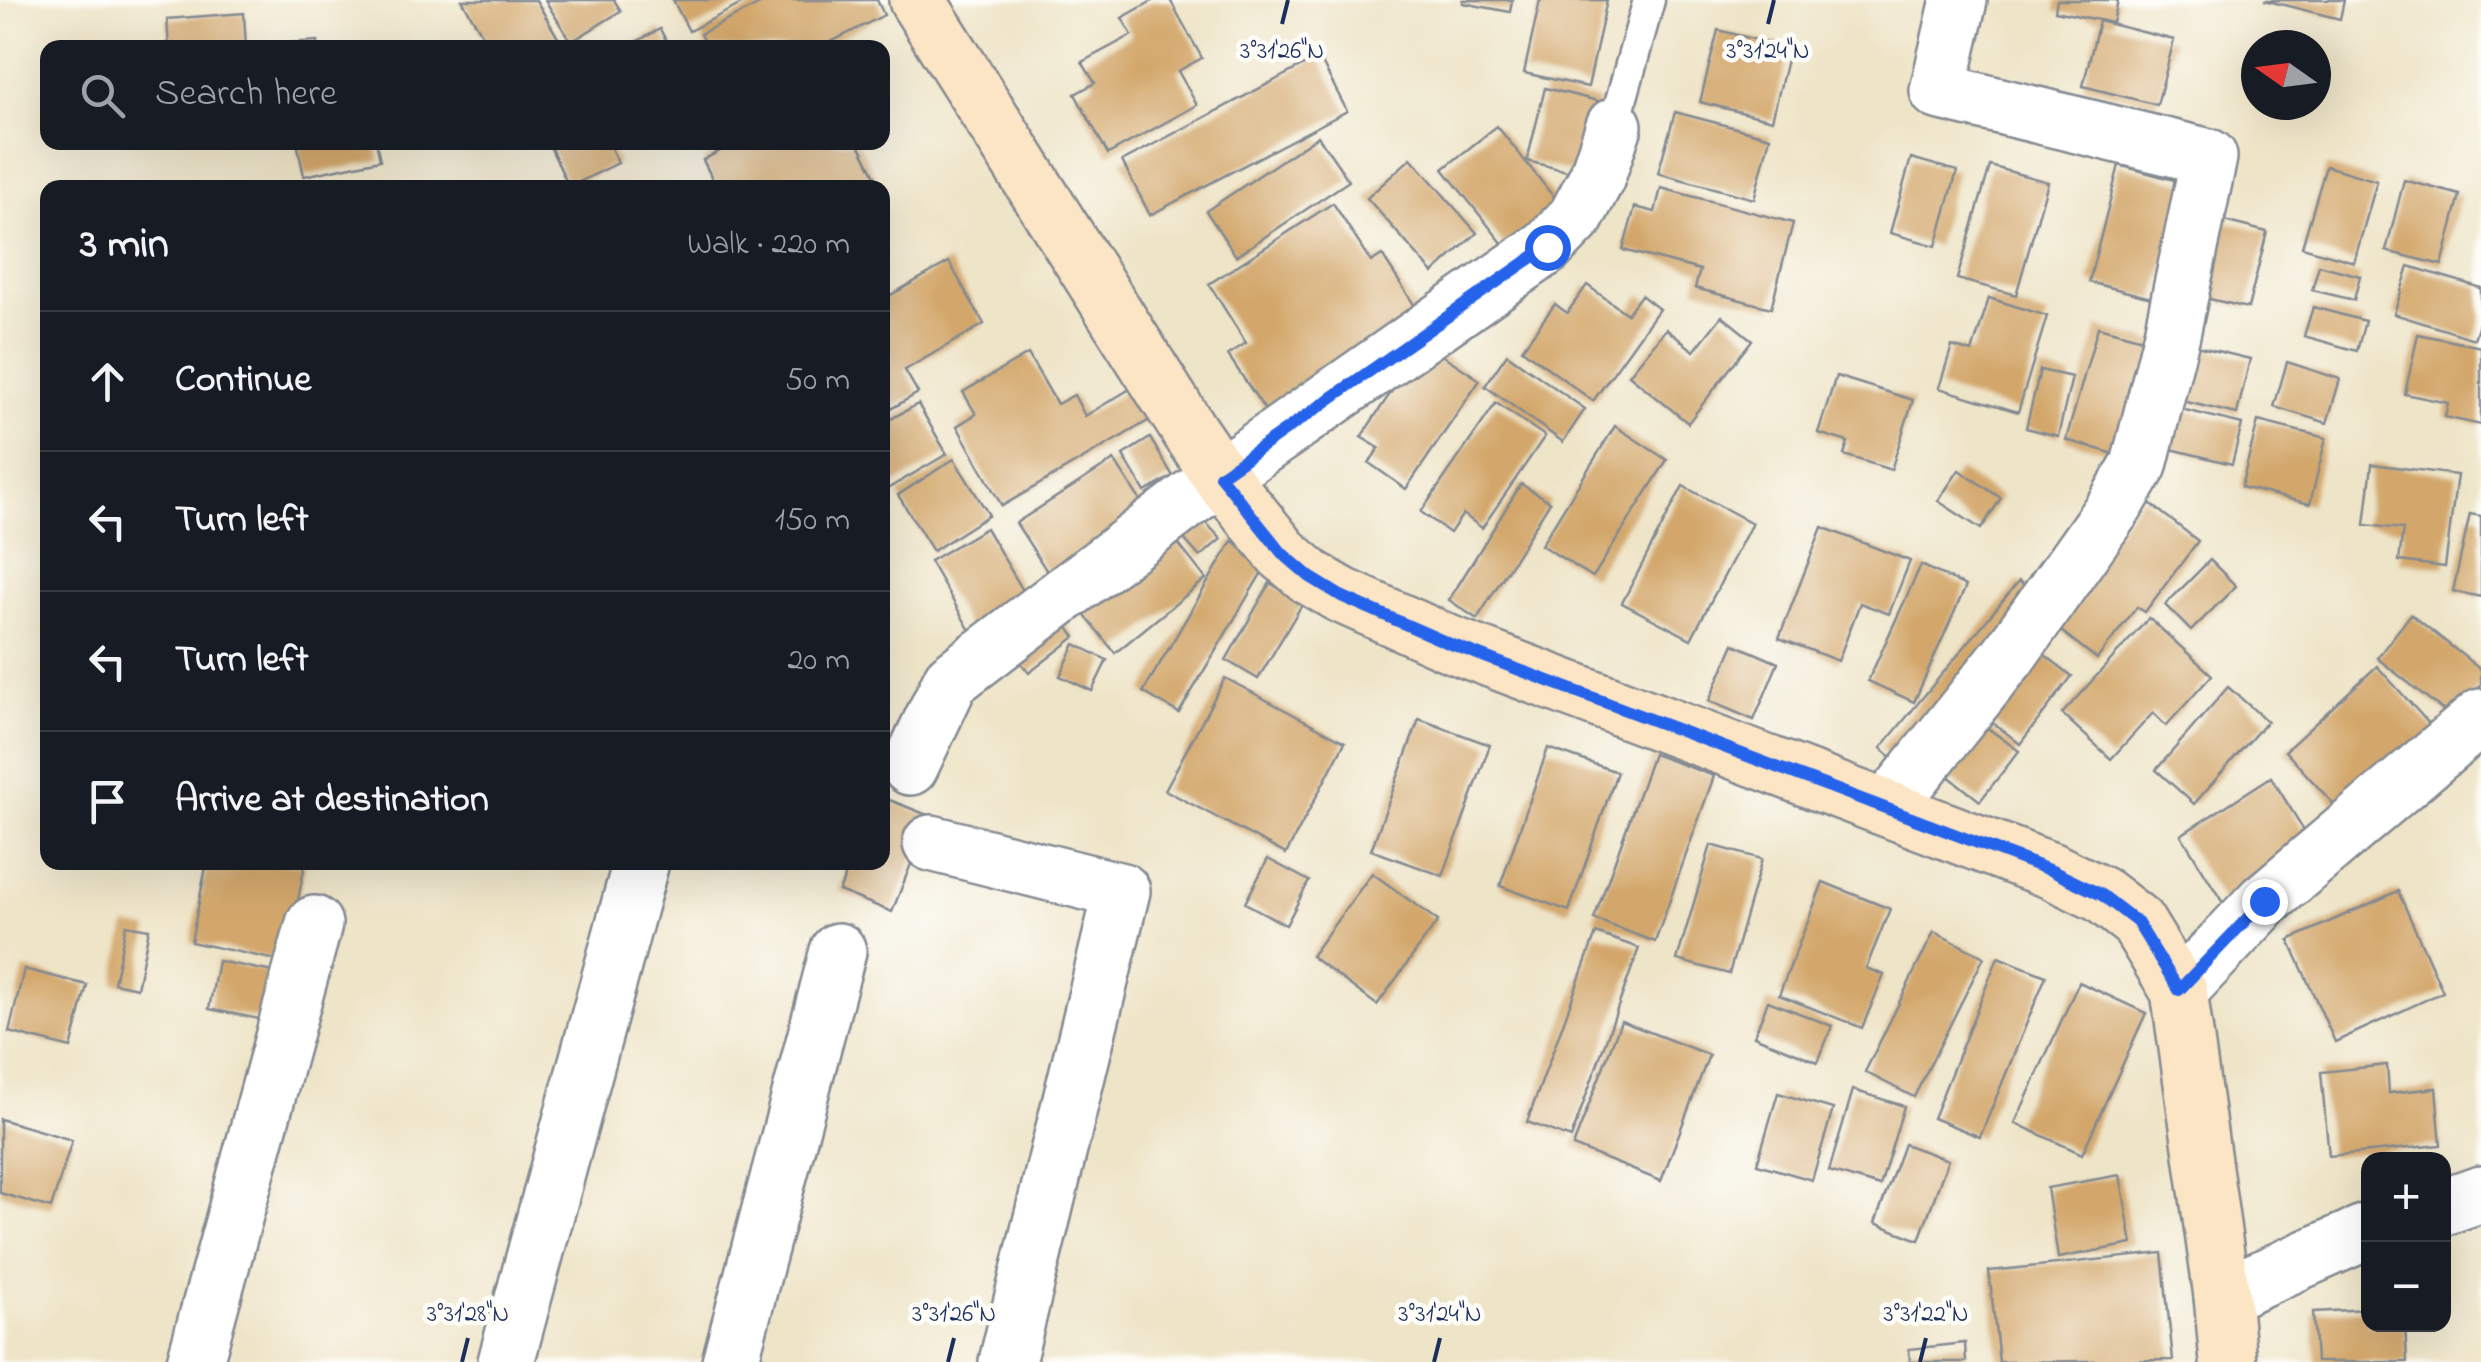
<!DOCTYPE html>
<meta charset="utf-8">
<style>
:root{--surface:#171b24;--page:#242831;--text:#f1f3f6;--muted:#9ea1a6;--line:#363941}
body{margin:0;font-family:"Indie Flower",sans-serif;background:var(--page);color:var(--text)}
.controls{position:absolute;right:30px;bottom:30px;display:grid;overflow:hidden;border-radius:20px;box-shadow:0 10px 40px #0002}
.controls button{width:90px;height:90px;display:grid;place-items:center;padding:0;border:0;border-bottom:2px solid var(--line);background:var(--surface);color:var(--text);font:50px sans-serif}
.compass{position:absolute;left:2241px;top:30px;width:90px;height:90px;border-radius:50%;background:var(--surface);box-shadow:0 10px 40px #0002;rotate:284deg}
.stop{position:absolute;width:30px;height:30px;margin:-22px;border:8px solid #2563eb;border-radius:50%;background:#fff}
.stop.end{background:#2563eb;border-color:#fff;box-shadow:0 2px 10px #0008}
.list{margin:0;padding:0;list-style:none}
h2{display:flex;justify-content:space-between;align-items:center;height:130px;margin:0;padding:0 40px;font-size:42px}
h2 small{font-size:32px;font-weight:400;color:var(--muted)}
.list li{display:grid;grid-template-columns:65px 1fr auto;gap:30px;align-items:center;box-sizing:border-box;height:140px;padding:0 40px;border-top:2px solid var(--line)}
.list b{display:block;font-size:38px;white-space:nowrap}
.list em{font-size:32px;font-style:normal;color:var(--muted)}
.icon{flex:none;width:55px;height:55px;fill:none;stroke:currentColor;stroke-width:2;stroke-linecap:round;stroke-linejoin:round}
.map{position:relative;flex:none;width:2481px;height:1362px;overflow:hidden}
.search{position:absolute;background:var(--surface);box-shadow:0 10px 40px #0002;left:40px;top:40px;width:850px;height:110px;display:flex;align-items:center;gap:25px;box-sizing:border-box;padding:0 35px;border-radius:20px;color:var(--muted);font-size:38px}
.panel{position:absolute;background:var(--surface);box-shadow:0 10px 40px #0002;left:40px;top:180px;width:850px;height:690px;border-radius:20px}
.map>svg:first-child{display:block}
.building{fill:#d3a76c}
.lines{fill:none;stroke-linecap:round;stroke-linejoin:round}
.lane-casing{stroke:#848a92;stroke-width:35}
.street-casing{stroke:#848a92;stroke-width:60}
.secondary-casing{stroke:#848a92;stroke-width:60}
.lane{stroke:#fff;stroke-width:30}
.street{stroke:#fff;stroke-width:55}
.secondary{stroke:#fce5c4;stroke-width:55}
.route{stroke:#2563eb;stroke-width:12}
.ticks{fill:none;stroke:#1b2f5e;stroke-width:4}
.ticks-label{font-size:25px;text-anchor:middle;fill:#1b2f5e;stroke:#fdfcf7;stroke-width:9;stroke-linejoin:round;paint-order:stroke}
</style>
<div class="map">
<svg width="2481" height="1362" viewBox="0 0 2481 1362">
<rect width="100%" height="100%" fill="#fdfcf7"/>
<filter id="ink" filterUnits="userSpaceOnUse"><feTurbulence type="fractalNoise" baseFrequency=".01" numOctaves="2"/><feDisplacementMap in="SourceGraphic" scale="20" xChannelSelector="R" yChannelSelector="G"/><feConvolveMatrix kernelMatrix="1 2 1 2 8 2 1 2 1" color-interpolation-filters="sRGB"/></filter>
<filter id="wash" filterUnits="userSpaceOnUse"><feTurbulence type="fractalNoise" baseFrequency=".0048" numOctaves="4" result="noise"/><feDisplacementMap in="SourceGraphic" scale="40" xChannelSelector="R" yChannelSelector="G"/><feGaussianBlur stdDeviation="2.25" result="paint"/><feColorMatrix in="noise" values="0 0 0 0 0 0 0 0 0 0 0 0 0 0 0 0 0 1.4 0 .05"/><feComposite in="paint" operator="in"/></filter>
<g filter="url(#wash)">
<rect width="100%" height="100%" fill="#eee4c7"/>
<g id="blocks">
<g class="building">
<path d="M462,0H536L561,43L554,48H490Z"/>
<path d="M545,0H614L621,11L571,42Z"/>
<path d="M673,0H749L689,31Z"/>
<path d="M768,0H877L884,15L819,48H707L700,34Z"/>
<path d="M1154,0H1170L1202,58L1178,71L1197,105L1108,154L1075,94L1095,83L1082,62L1132,35L1122,18Z"/>
<path d="M1463,0H1512L1510,12L1463,3Z"/>
<path d="M1540,0H1607L1588,87L1524,73Z"/>
<path d="M2057,0H2118L2113,23L2055,11Z"/>
<path d="M2264,0H2344L2340,19Z"/>
<path d="M244,13L246,48H169L167,19Z"/>
<path d="M2099,21L2174,40L2157,105L2083,86Z"/>
<path d="M660,29L670,48H625Z"/>
<path d="M1718,30L1790,48L1772,120L1700,102Z"/>
<path d="M318,41V48H256V45Z"/>
<path d="M1319,57L1347,111L1150,215L1122,161Z"/>
<path d="M1545,88L1598,101L1579,174L1527,161Z"/>
<path d="M1675,112L1770,137L1754,199L1658,173Z"/>
<path d="M1497,126L1561,206L1507,249L1443,169Z"/>
<path d="M1318,136L1349,181L1236,256L1206,211Z"/>
<path d="M297,142H376L380,160L304,176Z"/>
<path d="M548,142H608L618,163L569,187Z"/>
<path d="M737,142H858L881,188H717L703,160Z"/>
<path d="M1411,158L1477,233L1433,273L1367,198Z"/>
<path d="M1911,158L1957,171L1936,246L1890,233Z"/>
<path d="M2119,165L2185,183L2155,299L2089,282Z"/>
<path d="M1990,166L2048,182L2016,295L1957,279Z"/>
<path d="M2326,166L2377,181L2354,262L2302,247Z"/>
<path d="M2404,180L2460,195L2442,265L2386,251Z"/>
<path d="M1661,188L1793,223L1771,308L1695,288L1700,270L1623,250L1635,207L1655,212Z"/>
<path d="M1333,203L1371,262L1382,255L1422,317L1269,416L1228,355L1246,343L1209,284Z"/>
<path d="M2220,220L2267,232L2248,308L2201,297Z"/>
<path d="M949,262L984,324L905,370L918,393L882,414V300Z"/>
<path d="M2319,265L2360,276L2354,300L2312,290Z"/>
<path d="M2409,266L2481,288V317L2474,339L2394,314Z"/>
<path d="M1587,285L1627,314L1641,295L1659,309L1593,401L1522,349L1555,304L1567,313Z"/>
<path d="M1989,298L2047,316L2018,412L1939,388L1952,346L1972,352Z"/>
<path d="M2313,307L2365,321L2357,351L2304,336Z"/>
<path d="M1722,316L1752,340L1688,423L1629,375L1666,329L1694,351Z"/>
<path d="M2098,327L2161,344L2128,458L2066,440Z"/>
<path d="M2418,334L2481,347V425L2445,417L2448,403L2405,394Z"/>
<path d="M1424,343L1480,380L1406,489L1369,463L1379,448L1361,437Z"/>
<path d="M2188,344L2250,359L2237,414L2174,399Z"/>
<path d="M1028,354L1057,404L1074,395L1085,416L1135,386L1153,418L1002,506L957,426L976,414L963,392Z"/>
<path d="M1507,354L1585,409L1563,442L1485,386Z"/>
<path d="M2287,362L2340,379L2327,423L2274,407Z"/>
<path d="M2040,370L2072,377L2058,436L2026,428Z"/>
<path d="M1836,376L1913,400L1891,470L1844,455L1848,442L1818,433Z"/>
<path d="M1496,403L1545,436L1482,528L1463,514L1450,533L1421,512Z"/>
<path d="M918,404L947,454L882,492V424Z"/>
<path d="M2165,405L2242,424L2232,464L2155,445Z"/>
<path d="M2258,421L2326,438L2310,504L2241,487Z"/>
<path d="M1615,426L1667,460L1593,577L1541,545Z"/>
<path d="M1150,438L1173,476L1145,492L1123,455Z"/>
<path d="M954,459L989,515L933,551L898,495Z"/>
<path d="M1114,460L1155,523L1057,587L1016,523Z"/>
<path d="M2372,464L2457,475L2445,567L2399,561L2403,529L2365,525Z"/>
<path d="M1959,470L2001,498L1981,529L1938,501Z"/>
<path d="M1521,484L1550,502L1477,619L1449,600Z"/>
<path d="M1683,486L1752,523L1691,639L1622,603Z"/>
<path d="M2142,497L2198,541L2145,612L2137,607L2097,659L2047,620Z"/>
<path d="M1197,513L1221,539L1200,557L1177,531Z"/>
<path d="M2470,514L2481,516V597L2453,591Z"/>
<path d="M1162,523L1206,579L1115,653L1070,597Z"/>
<path d="M1822,527L1910,561L1889,614L1860,603L1838,661L1779,638Z"/>
<path d="M986,528L1028,599L1040,591L1075,637L1029,673L993,626L972,634L930,561Z"/>
<path d="M1232,541L1268,562L1179,713L1143,692Z"/>
<path d="M2210,560L2236,586L2191,631L2165,605Z"/>
<path d="M1921,565L1966,586L1914,702L1868,681Z"/>
<path d="M2019,581L2042,600L1903,767L1881,748Z"/>
<path d="M1270,583L1303,603L1258,679L1226,660Z"/>
<path d="M2411,614L2481,670V685L2454,719L2377,658Z"/>
<path d="M2149,618L2212,675L2166,726L2153,713L2111,759L2062,714Z"/>
<path d="M1075,644L1107,660L1092,691L1060,676Z"/>
<path d="M1734,644L1778,663L1754,720L1709,701Z"/>
<path d="M2032,645L2072,676L2020,744L1980,712Z"/>
<path d="M2377,666L2441,737L2349,821L2285,751Z"/>
<path d="M1225,678L1345,742L1286,854L1165,790Z"/>
<path d="M2228,687L2267,721L2194,804L2156,770Z"/>
<path d="M1419,719L1490,745L1443,876L1371,850Z"/>
<path d="M1981,723L2019,751L1980,801L1943,772Z"/>
<path d="M1548,748L1617,772L1569,911L1500,886Z"/>
<path d="M1653,754L1714,776L1655,942L1594,919Z"/>
<path d="M2271,777L2317,851L2226,908L2181,835Z"/>
<path d="M882,797L930,816L892,912L839,891L851,862H882Z"/>
<path d="M1711,845L1762,859L1729,974L1677,960Z"/>
<path d="M1268,859L1309,881L1286,925L1245,903Z"/>
<path d="M207,862L305,864L286,962L191,942Z"/>
<path d="M1372,873L1438,921L1377,1005L1311,956Z"/>
<path d="M1823,882L1890,909L1866,968L1884,975L1862,1028L1779,995Z"/>
<path d="M2398,891L2443,992L2335,1042L2289,940Z"/>
<path d="M126,925L149,929L137,988L114,983Z"/>
<path d="M1934,932L1984,957L1914,1097L1865,1072Z"/>
<path d="M1596,933L1639,948L1571,1138L1527,1122Z"/>
<path d="M1998,957L2046,976L1980,1137L1933,1118Z"/>
<path d="M218,961L283,974L274,1022L209,1009Z"/>
<path d="M24,969L87,985L71,1048L9,1032Z"/>
<path d="M2079,982L2146,1013L2082,1154L2015,1123Z"/>
<path d="M1768,1001L1832,1026L1818,1062L1754,1036Z"/>
<path d="M1621,1021L1709,1055L1661,1181L1573,1146Z"/>
<path d="M2387,1065L2389,1093L2436,1088L2441,1145L2329,1156L2321,1072Z"/>
<path d="M1853,1090L1904,1106L1880,1186L1829,1171Z"/>
<path d="M1778,1093L1833,1109L1812,1180L1757,1164Z"/>
<path d="M0,1119L72,1140L51,1208L0,1193Z"/>
<path d="M1904,1144L1948,1160L1919,1240L1875,1223Z"/>
<path d="M2120,1175L2132,1244L2058,1258L2047,1188Z"/>
<path d="M2162,1253L2173,1360L1999,1362L1989,1271Z"/>
<path d="M2368,1309V1324H2405L2407,1362H2316L2313,1312Z"/>
<path d="M1965,1343L1966,1362H1910L1909,1349Z"/>
</g>
</g>
</g>
<g filter="url(#ink)">
<use href="#blocks" fill-opacity="0" stroke="#848a92" stroke-width="2.5"/>
<g class="lines">
<g class="lane-casing">
<path id="lane" d="M1614,126L1649,0"/>
</g>
<g class="street-casing">
<g id="street">
<path d="M910,767L951,680L1220,476L1547,247L1576,217L1597,177L1614,126"/>
<path d="M1887,808L2009,655L2116,504L2139,465L2172,334L2209,157L1938,91L1959,0"/>
<path d="M931,843L1122,891L1007,1362"/>
<path d="M2179,991L2264,901L2481,717"/>
<path d="M2444,1207L2481,1194"/>
<path d="M2222,1296L2368,1231"/>
<path d="M195,1362L314,924"/>
<path d="M506,1362L641,862"/>
<path d="M730,1362L838,951"/>
</g>
</g>
<g class="secondary-casing">
<path id="secondary" d="M917,0L1190,432L1220,476L1282,553L1310,577L1341,595L1448,643L2052,871L2102,895L2137,922L2179,991L2222,1296L2228,1362"/>
</g>
<use href="#lane" class="lane"/>
<use href="#street" class="street"/>
<use href="#secondary" class="secondary"/>
</g>
</g>
<g class="lines" filter="url(#ink)">
<path class="route" d="M1547,247L1220,476L1282,553L1310,577L1341,596L1448,643L2052,871L2102,895L2137,922L2179,990L2264,901"/>
</g>
<path class="ticks" d="M1282,24L1288,0M1768,24L1774,0M462,1362L468,1338M948,1362L954,1338M1434,1362L1440,1338M1920,1362L1926,1338"/>
<g class="ticks-label">
<text x="1282" y="58">3°31'26"N</text>
<text x="1768" y="58">3°31'24"N</text>
<text x="468" y="1321">3°31'28"N</text>
<text x="954" y="1321">3°31'26"N</text>
<text x="1440" y="1321">3°31'24"N</text>
<text x="1926" y="1321">3°31'22"N</text>
</g>
</svg>
<div class="controls">
<button>+</button>
<button>−</button>
</div>
<svg class="compass" viewBox="-18 -18 36 36"><path d="M0-13l5 13h-10z" fill="#e53935"/><path d="M0 13l5-13h-10z" fill="#9ea1a6"/></svg>
<div class="stop" style="left:1547px;top:247px"></div>
<div class="stop end" style="left:2264px;top:901px"></div>
<div class="search"><svg class="icon" aria-label="search" viewBox="0 0 24 24"><circle cx="10" cy="10" r="6"/><path d="M15 15l6 6"/></svg>Search here</div>
<section class="panel">
<h2>3 min<small>Walk · 220 m</small></h2>
<ul class="list">
<li><svg class="icon" aria-label="ahead" viewBox="0 0 24 24"><path d="M12 20V5M6 11l6-6 6 6"/></svg><div><b>Continue</b></div><em>50 m</em></li>
<li><svg class="icon" aria-label="left" viewBox="0 0 24 24"><path d="M17 20v-9H6M10 6l-5 5 5 5"/></svg><div><b>Turn left</b></div><em>150 m</em></li>
<li><svg class="icon" aria-label="left" viewBox="0 0 24 24"><path d="M17 20v-9H6M10 6l-5 5 5 5"/></svg><div><b>Turn left</b></div><em>20 m</em></li>
<li><svg class="icon" aria-label="arrive" viewBox="0 0 24 24"><path d="M6 21V4h12l-3 4 3 4H6"/></svg><div><b>Arrive at destination</b></div></li>
</ul>
</section>
</div>
